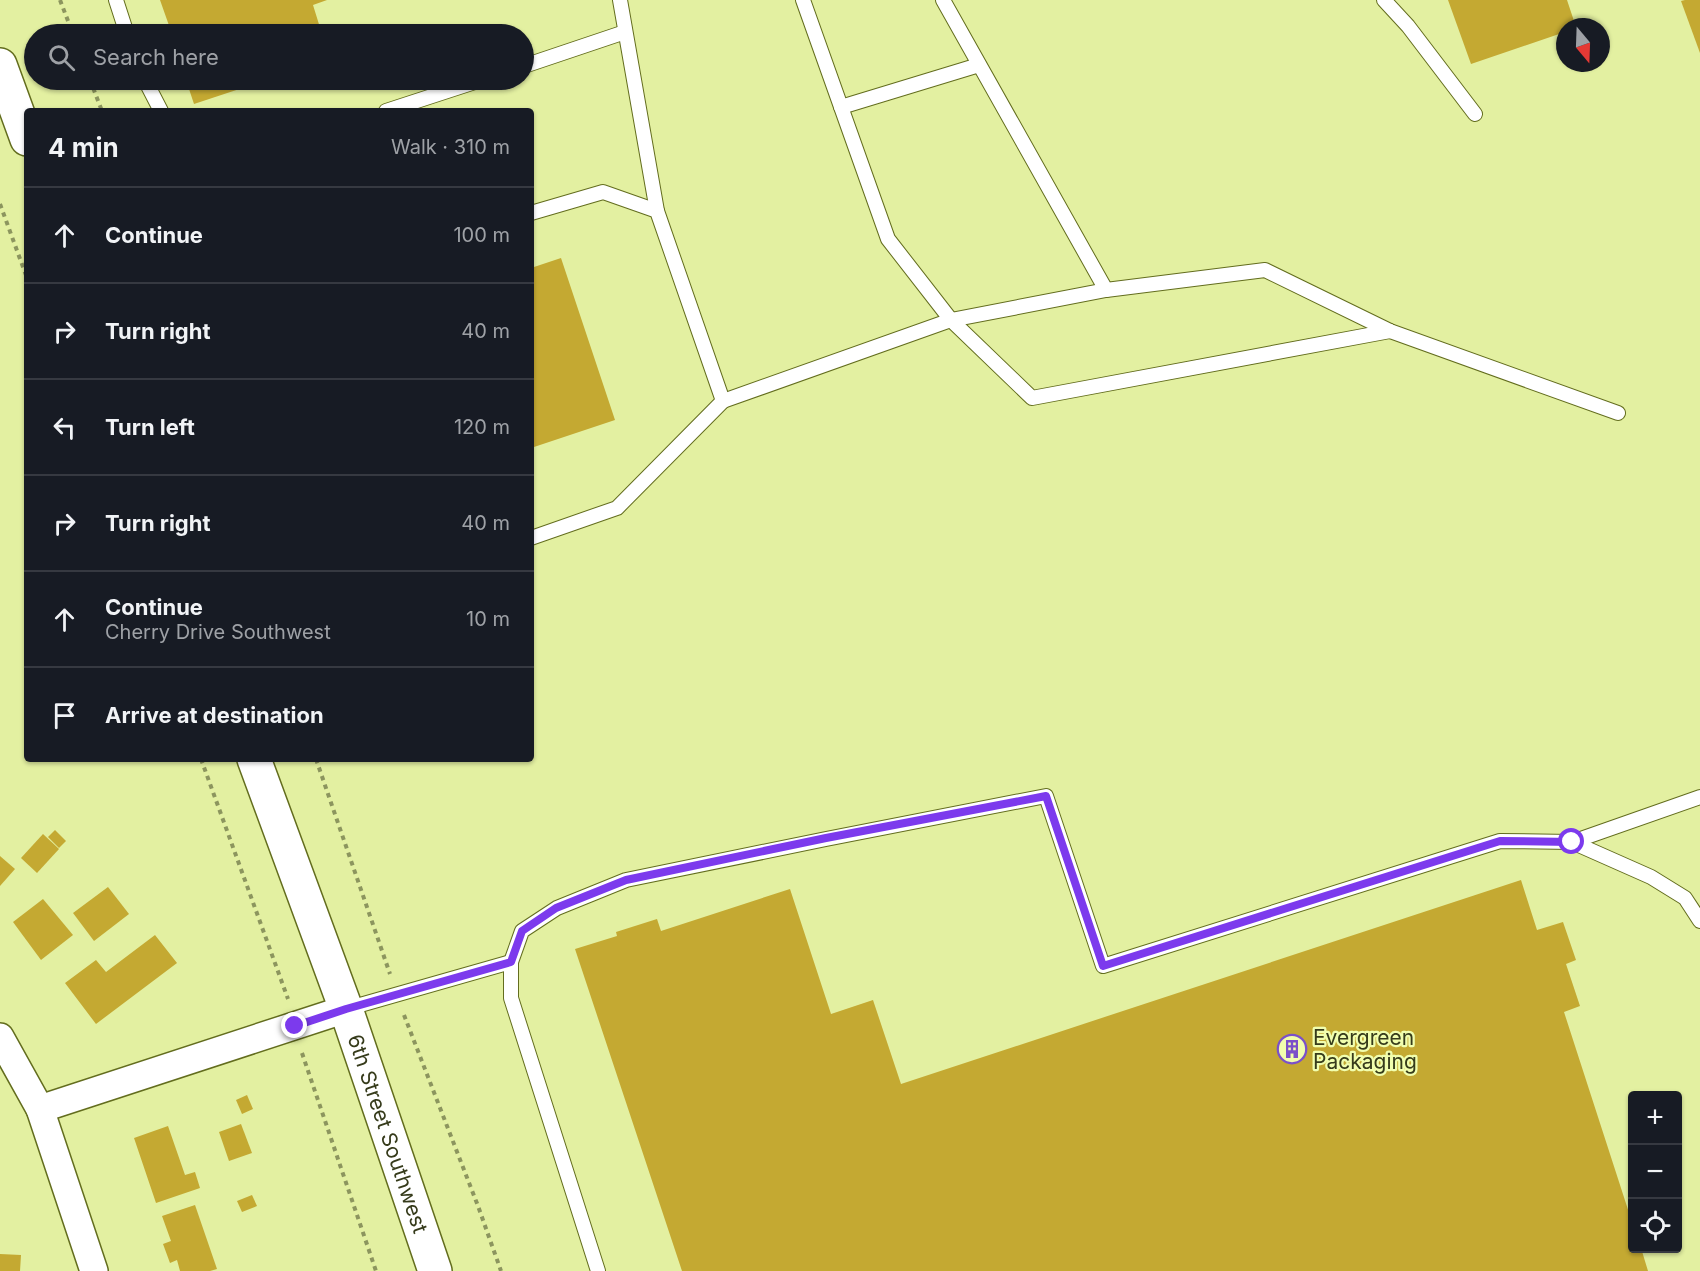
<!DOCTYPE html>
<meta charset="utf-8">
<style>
:root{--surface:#171b24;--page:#242831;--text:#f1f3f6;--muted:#9ea1a6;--line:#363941}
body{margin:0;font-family:Inter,sans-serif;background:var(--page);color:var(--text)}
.controls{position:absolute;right:18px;bottom:18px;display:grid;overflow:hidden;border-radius:6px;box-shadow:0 2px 4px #0004}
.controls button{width:54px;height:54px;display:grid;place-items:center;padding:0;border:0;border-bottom:2px solid var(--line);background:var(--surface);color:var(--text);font:30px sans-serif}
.compass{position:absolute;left:1556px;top:18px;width:54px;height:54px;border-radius:50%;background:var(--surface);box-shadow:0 2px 4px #0004;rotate:161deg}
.stop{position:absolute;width:18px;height:18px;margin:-14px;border:4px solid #7c3aed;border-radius:50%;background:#fff}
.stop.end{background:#7c3aed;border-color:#fff;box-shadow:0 2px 6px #0008}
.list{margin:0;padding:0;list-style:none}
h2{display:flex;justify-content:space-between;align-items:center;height:78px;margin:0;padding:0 24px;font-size:26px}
h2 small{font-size:20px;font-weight:400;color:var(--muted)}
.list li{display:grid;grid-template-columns:39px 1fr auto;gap:18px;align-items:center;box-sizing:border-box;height:96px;padding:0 24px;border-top:2px solid var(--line)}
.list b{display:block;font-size:22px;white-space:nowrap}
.list p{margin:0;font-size:20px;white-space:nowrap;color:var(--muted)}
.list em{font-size:20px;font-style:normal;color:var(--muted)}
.icon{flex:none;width:33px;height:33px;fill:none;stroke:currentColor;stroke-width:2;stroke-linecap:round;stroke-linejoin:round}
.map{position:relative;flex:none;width:1700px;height:1271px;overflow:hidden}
.search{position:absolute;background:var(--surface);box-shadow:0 2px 4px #0004;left:24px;top:24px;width:510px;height:66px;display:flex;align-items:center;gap:15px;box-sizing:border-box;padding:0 21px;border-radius:33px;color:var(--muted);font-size:22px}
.panel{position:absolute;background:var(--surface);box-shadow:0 2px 4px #0004;left:24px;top:108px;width:510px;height:654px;border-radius:6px}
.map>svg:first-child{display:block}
.building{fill:#c4a932}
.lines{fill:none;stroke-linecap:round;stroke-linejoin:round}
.lane-casing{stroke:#636d1e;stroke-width:16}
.street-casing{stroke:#636d1e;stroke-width:30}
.secondary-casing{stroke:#636d1e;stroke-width:36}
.path{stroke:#8c955e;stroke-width:4;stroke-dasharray:4.5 4.5;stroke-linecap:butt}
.lane{stroke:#fff;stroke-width:14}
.street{stroke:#fff;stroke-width:27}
.secondary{stroke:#fff;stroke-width:33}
.route{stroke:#7c3aed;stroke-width:8}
.labels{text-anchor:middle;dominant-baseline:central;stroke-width:4.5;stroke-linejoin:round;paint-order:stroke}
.poi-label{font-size:21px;fill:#363b1b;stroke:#f1feae;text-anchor:start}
.street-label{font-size:21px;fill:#363b1b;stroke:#f1feae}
</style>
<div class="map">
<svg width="1700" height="1271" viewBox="0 0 1700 1271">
<rect width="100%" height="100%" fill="#e3f0a1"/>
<g class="building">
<path d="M160,0H327L313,5L322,34H172Z"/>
<path d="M1448,0H1567L1576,27H1565V32L1471,64Z"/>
<path d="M1685,0H1700V53L1681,1Z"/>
<path d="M186,80H267L194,104Z"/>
<path d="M561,258L615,420L531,448V268Z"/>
<path d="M55,830L66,841L59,848L48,837Z"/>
<path d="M43,834L59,849L37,873L21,858Z"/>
<path d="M0,856L15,869L0,886Z"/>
<path d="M1521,880L1537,930L1563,922L1576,960L1566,964L1580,1006L1564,1012L1632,1222V1248H1641L1648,1271H682L575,949L617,936L616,932L657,919L661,931L790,889L831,1014L873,1000L901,1084Z"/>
<path d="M108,887L129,914L94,941L73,913Z"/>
<path d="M43,899L73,935L41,960L13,922Z"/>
<path d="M155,935L177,963L96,1024L65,983L96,960L106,972Z"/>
<path d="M247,1095L253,1109L242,1114L236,1100Z"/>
<path d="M241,1124L252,1153L229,1161L219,1132Z"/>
<path d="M168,1126L185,1175L195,1172L200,1188L156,1203L134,1138Z"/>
<path d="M252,1195L257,1206L242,1212L237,1201Z"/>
<path d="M195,1205L217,1269L210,1271H180L177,1260L170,1263L163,1244L171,1241L162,1216Z"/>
<path d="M0,1254L21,1255L20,1271H0Z"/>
</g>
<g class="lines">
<g class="lane-casing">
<g id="lane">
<path d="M116,0L127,34"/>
<path d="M620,0L657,211"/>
<path d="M803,0L888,239L951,320L1032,398L1390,331"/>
<path d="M943,0L1106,290L1265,270L1390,331L1618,413"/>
<path d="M1384,0L1408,26L1475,114"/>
<path d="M524,66L625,32"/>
<path d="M145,80L161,111"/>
<path d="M841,107L979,65"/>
<path d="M386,111L481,80"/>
<path d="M531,213L603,192L657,211L723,401L617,508L531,538"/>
<path d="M723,401L951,320L1106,290"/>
<path d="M1572,842L1700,797"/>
<path d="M346,1009L511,962"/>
<path d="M598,1271L511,998V962L522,931L557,908L626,880L826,839L1046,796L1103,966L1500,841L1572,842L1651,877L1685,898L1700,921"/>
</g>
</g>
<g class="street-casing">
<g id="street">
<path d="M0,1037L40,1109L94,1271"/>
<path d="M40,1109L346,1009"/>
</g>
</g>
<g class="secondary-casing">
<g id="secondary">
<path d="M0,65L27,139"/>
<path id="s1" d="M254,759L346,1009L435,1271"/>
</g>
</g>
<g class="path">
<path d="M60,0L73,34"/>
<path d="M90,80L102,111"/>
<path d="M0,204L27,278"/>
<path d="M201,759L288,999"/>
<path d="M316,759L390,974"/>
<path d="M404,1015L478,1206L501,1271"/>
<path d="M302,1053L376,1271"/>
</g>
<use href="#lane" class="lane"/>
<use href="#street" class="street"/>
<use href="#secondary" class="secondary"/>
</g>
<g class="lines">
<path class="route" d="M295,1026L346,1009L511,962L522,931L556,908L626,880L826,838L1046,796L1103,966L1500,841L1572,842"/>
</g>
<defs>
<g id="building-ring" transform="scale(1.5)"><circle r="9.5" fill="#f1feae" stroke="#7b50c9" stroke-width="1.5"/><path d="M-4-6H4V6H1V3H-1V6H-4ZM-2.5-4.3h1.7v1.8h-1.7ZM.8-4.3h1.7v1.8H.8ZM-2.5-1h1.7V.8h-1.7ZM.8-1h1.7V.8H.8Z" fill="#7b50c9"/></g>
</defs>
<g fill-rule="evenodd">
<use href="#building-ring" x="1292" y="1049"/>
</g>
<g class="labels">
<g class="poi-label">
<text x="1313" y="1037">Evergreen<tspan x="1313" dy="24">Packaging</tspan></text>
</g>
<g class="street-label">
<text stroke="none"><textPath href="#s1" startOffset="398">6th Street Southwest</textPath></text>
</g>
</g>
</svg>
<div class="controls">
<button>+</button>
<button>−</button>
<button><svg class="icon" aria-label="locate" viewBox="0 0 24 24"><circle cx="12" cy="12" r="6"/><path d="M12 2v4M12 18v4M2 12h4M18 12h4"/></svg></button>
</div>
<svg class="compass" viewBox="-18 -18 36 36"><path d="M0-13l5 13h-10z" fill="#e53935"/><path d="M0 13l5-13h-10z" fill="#9ea1a6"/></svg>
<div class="stop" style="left:1572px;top:842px"></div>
<div class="stop end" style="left:295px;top:1026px"></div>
<div class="search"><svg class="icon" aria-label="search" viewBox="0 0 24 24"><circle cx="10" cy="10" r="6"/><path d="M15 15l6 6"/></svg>Search here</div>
<section class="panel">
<h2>4 min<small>Walk · 310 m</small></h2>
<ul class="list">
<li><svg class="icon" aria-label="ahead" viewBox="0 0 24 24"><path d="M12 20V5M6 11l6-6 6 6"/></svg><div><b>Continue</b></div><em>100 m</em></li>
<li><svg class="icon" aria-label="right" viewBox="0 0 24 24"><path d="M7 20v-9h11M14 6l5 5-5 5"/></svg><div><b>Turn right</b></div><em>40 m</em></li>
<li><svg class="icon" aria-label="left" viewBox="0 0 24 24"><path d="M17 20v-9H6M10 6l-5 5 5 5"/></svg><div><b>Turn left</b></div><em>120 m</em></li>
<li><svg class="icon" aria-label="right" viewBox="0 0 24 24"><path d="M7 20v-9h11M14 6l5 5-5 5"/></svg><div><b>Turn right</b></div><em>40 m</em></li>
<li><svg class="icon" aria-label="ahead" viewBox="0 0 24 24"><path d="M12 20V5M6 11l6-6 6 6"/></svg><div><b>Continue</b><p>Cherry Drive Southwest</p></div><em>10 m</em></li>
<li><svg class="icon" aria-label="arrive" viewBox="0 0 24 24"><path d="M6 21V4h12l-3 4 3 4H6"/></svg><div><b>Arrive at destination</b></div></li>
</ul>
</section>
</div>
